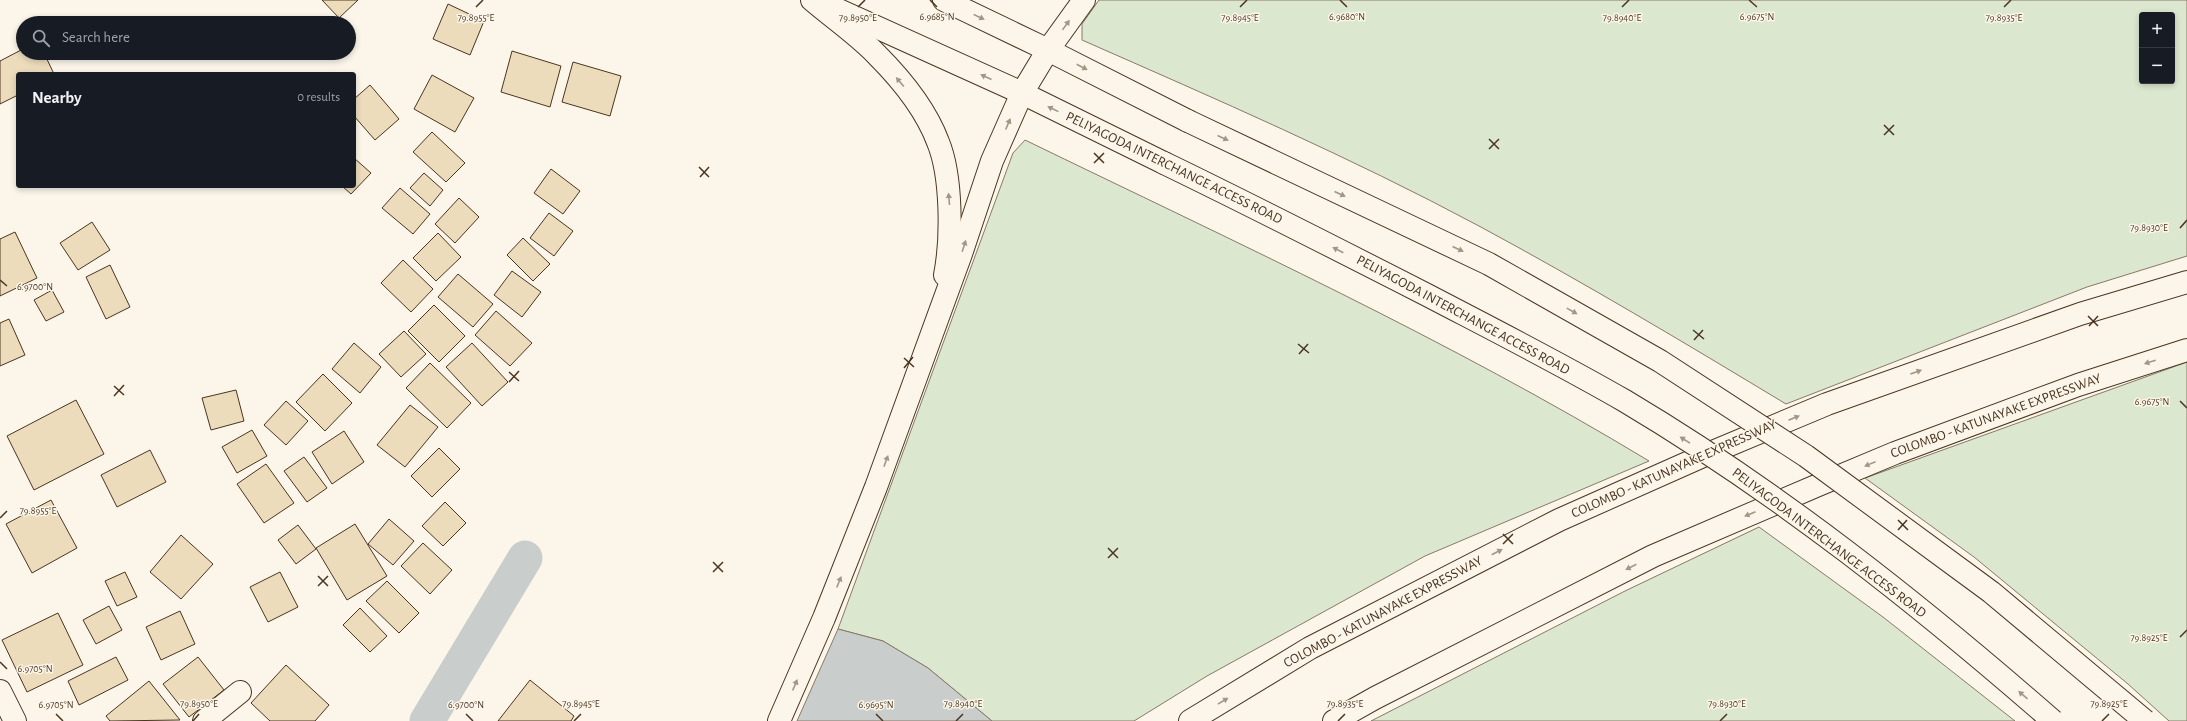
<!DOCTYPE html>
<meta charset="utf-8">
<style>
:root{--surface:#171b24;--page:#242831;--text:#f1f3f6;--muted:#9ea1a6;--line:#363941}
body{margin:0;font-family:"Alegreya Sans",sans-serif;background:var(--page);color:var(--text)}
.controls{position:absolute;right:12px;top:12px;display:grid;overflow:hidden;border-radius:4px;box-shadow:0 2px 6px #0003}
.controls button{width:36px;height:36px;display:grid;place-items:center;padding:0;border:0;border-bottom:1px solid var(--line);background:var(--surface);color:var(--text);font:20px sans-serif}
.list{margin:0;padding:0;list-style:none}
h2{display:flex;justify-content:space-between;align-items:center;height:52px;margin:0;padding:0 16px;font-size:17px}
h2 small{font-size:13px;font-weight:400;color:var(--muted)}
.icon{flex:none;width:22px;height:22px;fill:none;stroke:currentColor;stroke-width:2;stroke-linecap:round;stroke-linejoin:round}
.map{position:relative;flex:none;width:2187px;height:721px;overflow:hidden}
.search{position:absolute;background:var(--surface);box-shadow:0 2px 6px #0003;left:16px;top:16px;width:340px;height:44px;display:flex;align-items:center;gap:10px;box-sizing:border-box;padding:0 14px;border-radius:22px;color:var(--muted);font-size:15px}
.panel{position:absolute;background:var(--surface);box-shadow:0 2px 6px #0003;left:16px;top:72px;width:340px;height:116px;border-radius:4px}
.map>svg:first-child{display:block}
.green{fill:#dce7d0;stroke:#887966;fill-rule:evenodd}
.water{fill:#c9cecd;stroke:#887966}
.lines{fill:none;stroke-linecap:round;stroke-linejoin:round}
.canal{stroke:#c9cecd;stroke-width:35}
.building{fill:#ecdcbc;stroke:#4a3520}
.minor-casing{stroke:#4a3520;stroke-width:24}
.highway-casing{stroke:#4a3520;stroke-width:24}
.minor{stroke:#fbf6e9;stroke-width:22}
.highway{stroke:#fbf6e9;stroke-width:22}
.highway-bridge-casing{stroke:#4a3520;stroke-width:24;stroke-linecap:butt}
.highway-bridge{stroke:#fbf6e9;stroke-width:22}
.oneway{fill:#a29684}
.ticks{fill:none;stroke:#4a3520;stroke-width:1.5}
.labels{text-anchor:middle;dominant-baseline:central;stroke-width:3;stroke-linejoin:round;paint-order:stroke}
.street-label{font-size:14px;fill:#4a3520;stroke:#fbf6e9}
.ticks-label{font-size:10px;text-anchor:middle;fill:#4a3520;stroke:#fbf6e9;stroke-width:3;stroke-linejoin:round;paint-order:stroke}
</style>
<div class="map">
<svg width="2187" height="721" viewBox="0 0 2187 721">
<rect width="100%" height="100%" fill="#fbf6e9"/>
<g class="green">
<path d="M1099,0H2187V256L2087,287L1786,404C1685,343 1583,282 1479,226C1350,157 1216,99 1082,40V24ZM2142,15H2172V81H2142Z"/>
<path d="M1025,140C1235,242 1449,340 1649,461L1425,556L1207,676L1134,721H992L928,668L883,641L838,629L1013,153Z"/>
<path d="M2187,362V721H2169L2128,684L1974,557L1865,478Z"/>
<path d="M1759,527L1883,617L2015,721H1371L1625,591Z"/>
</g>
<path class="water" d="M838,629L883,641L928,668L992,721H797Z"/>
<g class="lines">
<path class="canal" d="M427,721L525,558"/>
</g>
<g class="building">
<path d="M322,0H358L339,18Z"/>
<path d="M448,4L484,21L470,55L433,39Z"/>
<path d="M23,49V53H44L54,74H18V95L0,104V61Z"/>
<path d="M512,51L561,66L550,107L501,92Z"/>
<path d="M573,62L621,76L610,116L562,102Z"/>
<path d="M432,75L474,98L455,132L414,109Z"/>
<path d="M370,85L399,119L375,140L354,116V99Z"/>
<path d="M432,132L465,163L446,182L413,152Z"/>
<path d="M354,158L371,173L351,194L342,186H354Z"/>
<path d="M551,169L580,191L563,214L534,193Z"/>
<path d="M424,173L443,190L430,206L410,188Z"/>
<path d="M400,188L430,214L413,234L382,208Z"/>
<path d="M459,198L479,217L455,243L435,224Z"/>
<path d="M549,213L573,231L554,256L530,238Z"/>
<path d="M92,222L110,250L78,270L60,243Z"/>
<path d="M15,232L37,278L0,296V239Z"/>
<path d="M438,233L461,257L436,281L413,258Z"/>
<path d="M523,238L550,264L533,281L507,255Z"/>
<path d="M403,260L433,289L411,312L381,283Z"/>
<path d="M110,265L130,307L106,319L86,277Z"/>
<path d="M512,271L541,292L522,317L494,295Z"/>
<path d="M458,274L493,304L473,327L438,297Z"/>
<path d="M52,290L64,312L46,321L34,300Z"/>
<path d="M434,305L465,336L439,362L408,331Z"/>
<path d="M496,311L532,343L510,366L475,335Z"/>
<path d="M9,319L25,355L0,366V323Z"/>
<path d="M404,331L426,354L401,377L379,354Z"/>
<path d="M354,343L381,367L360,393L332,369Z"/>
<path d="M472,343L508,382L482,406L446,367Z"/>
<path d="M430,363L471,403L447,428L406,388Z"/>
<path d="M323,374L352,403L325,431L296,402Z"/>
<path d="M236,390L244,421L211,430L202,398Z"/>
<path d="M76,400L104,454L34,490L7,436Z"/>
<path d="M286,401L308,421L286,445L264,425Z"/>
<path d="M410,405L438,427L405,467L377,445Z"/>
<path d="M252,430L267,456L237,473L222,447Z"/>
<path d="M344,431L364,462L332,484L312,452Z"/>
<path d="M439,448L460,469L432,497L411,476Z"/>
<path d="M150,450L166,482L117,507L101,475Z"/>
<path d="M304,457L327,488L307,502L284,471Z"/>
<path d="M266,464L294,503L264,523L237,484Z"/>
<path d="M51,500L77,548L32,573L6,524Z"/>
<path d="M445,502L466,523L443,546L422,526Z"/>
<path d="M389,519L414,541L393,565L368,544Z"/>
<path d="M355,524L387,576L347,600L316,548Z"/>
<path d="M298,525L316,549L296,564L278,540Z"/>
<path d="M181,535L213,564L181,599L150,572Z"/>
<path d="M423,543L452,570L430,594L401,566Z"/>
<path d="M125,572L137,597L117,606L105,581Z"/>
<path d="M280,572L298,607L268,622L250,587Z"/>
<path d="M387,581L419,613L399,633L366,601Z"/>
<path d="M109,606L122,630L96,644L83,620Z"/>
<path d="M360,608L387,636L370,652L343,625Z"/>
<path d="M180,611L195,644L161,660L146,627Z"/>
<path d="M58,613L83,665L27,692L2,640Z"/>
<path d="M116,657L128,680L79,705L68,681Z"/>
<path d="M198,657L224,690L189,717L163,684Z"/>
<path d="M286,665L329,705L315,721H270L251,703Z"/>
<path d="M530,680L574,716L571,721H498Z"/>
<path d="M149,681L180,720L110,721L106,716Z"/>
</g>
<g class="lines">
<g class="minor-casing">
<g id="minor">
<path d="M0,691L15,721"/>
<path d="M204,721L240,692"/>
</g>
</g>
<g class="highway-casing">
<g id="highway">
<path d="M812,0C833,18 858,35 877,55C901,79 926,110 938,142C952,176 952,239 945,275"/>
<path d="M944,0L1048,50L1188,121"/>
<path d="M832,7L1022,93L1164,163"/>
<path d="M779,721L824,618L876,487L961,254L992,161L1022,93L1048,50L1084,0"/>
<path d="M1190,721L1310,648L1559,520L1703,456L1827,404L2080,314L2187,282"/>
<path d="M1334,721L1375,698L1653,556L1816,486L1895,453L2078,385L2187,350"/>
</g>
</g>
<use href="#minor" class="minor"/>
<use href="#highway" class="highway"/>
<g class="highway-bridge-casing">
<g id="highway-bridge">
<path d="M1188,121L1489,264L1660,361L1806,456L1991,592L2145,721"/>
<path d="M1164,163C1253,206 1341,251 1429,296C1494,330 1561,364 1625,401C1778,492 1919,604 2053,721"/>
</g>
</g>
<use href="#highway-bridge" class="highway-bridge"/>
</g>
<defs><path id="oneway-solid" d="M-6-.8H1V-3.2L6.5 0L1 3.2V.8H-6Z"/></defs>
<g class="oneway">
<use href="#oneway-solid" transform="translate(979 17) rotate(26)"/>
<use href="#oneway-solid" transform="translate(1066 25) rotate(-54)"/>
<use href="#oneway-solid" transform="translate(1082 67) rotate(27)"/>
<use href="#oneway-solid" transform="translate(986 77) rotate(-156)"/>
<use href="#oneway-solid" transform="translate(900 82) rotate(-130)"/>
<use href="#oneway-solid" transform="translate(1053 109) rotate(-154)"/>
<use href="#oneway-solid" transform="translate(1008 124) rotate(-67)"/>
<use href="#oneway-solid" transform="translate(1223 138) rotate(25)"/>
<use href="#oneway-solid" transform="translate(1340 194) rotate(25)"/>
<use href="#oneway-solid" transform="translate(949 199) rotate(-95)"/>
<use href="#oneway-solid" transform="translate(964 246) rotate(-72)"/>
<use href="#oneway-solid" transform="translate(1458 249) rotate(25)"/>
<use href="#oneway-solid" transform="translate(1338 250) rotate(-153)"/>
<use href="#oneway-solid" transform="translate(1572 311) rotate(29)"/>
<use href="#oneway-solid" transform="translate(2150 362) rotate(162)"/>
<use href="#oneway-solid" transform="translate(1916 372) rotate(-20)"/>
<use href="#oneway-solid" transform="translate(1794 418) rotate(-23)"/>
<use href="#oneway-solid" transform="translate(1685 440) rotate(-148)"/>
<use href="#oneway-solid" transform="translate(886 461) rotate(-70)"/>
<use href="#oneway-solid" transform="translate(1870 464) rotate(158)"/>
<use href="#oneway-solid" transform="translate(1750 514) rotate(157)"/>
<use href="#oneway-solid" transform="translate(1497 552) rotate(-27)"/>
<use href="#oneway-solid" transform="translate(1631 567) rotate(153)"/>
<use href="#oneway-solid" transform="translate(839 582) rotate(-68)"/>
<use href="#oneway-solid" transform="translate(795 685) rotate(-67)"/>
<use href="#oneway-solid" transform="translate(2023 695) rotate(-139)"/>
<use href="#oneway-solid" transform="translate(1223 701) rotate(-31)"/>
</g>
<path class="ticks" d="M930,0L937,7M1340,0L1347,7M1749,0L1757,7M476,7L483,0M858,7L865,0M1240,7L1247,0M1622,7L1629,0M2004,7L2011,0M1884,125L1894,135M1884,135L1894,125M1489,139L1499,149M1489,149L1499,139M1094,153L1104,163M1094,163L1104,153M699,167L709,177M700,177L709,167M2180,228L2187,220M0,280L7,286M2088,316L2098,326M2089,326L2098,316M1693,330L1704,339M1694,340L1703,330M1298,344L1309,353M1299,354L1308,344M904,358L914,367M904,368L913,357M509,372L519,381M509,382L519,371M114,386L124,395M114,396L124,385M2180,401L2187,408M0,518L7,511M1898,520L1908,530M1898,530L1907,520M1503,534L1513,544M1503,544L1513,534M1108,548L1118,558M1108,558L1118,548M713,562L723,572M713,572L723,562M318,576L328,586M318,586L328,576M2180,637L2187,630M0,662L7,669M56,714L63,721M466,714L473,721M876,714L883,721M193,721L199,714M574,721L581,714M956,721L963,714M1338,721L1345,714M1720,721L1727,714M2102,721L2109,714"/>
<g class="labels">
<g class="street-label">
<text transform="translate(1174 168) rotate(26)">PELIYAGODA INTERCHANGE ACCESS ROAD</text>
<text transform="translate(1463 315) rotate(28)">PELIYAGODA INTERCHANGE ACCESS ROAD</text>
<text transform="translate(1996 416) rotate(-20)">COLOMBO - KATUNAYAKE EXPRESSWAY</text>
<text transform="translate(1674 469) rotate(-24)">COLOMBO - KATUNAYAKE EXPRESSWAY</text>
<text transform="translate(1829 543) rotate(37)">PELIYAGODA INTERCHANGE ACCESS ROAD</text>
<text transform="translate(1383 612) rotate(-28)">COLOMBO - KATUNAYAKE EXPRESSWAY</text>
</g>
</g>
<g class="ticks-label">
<text x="937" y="20">6.9685°N</text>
<text x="1757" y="20">6.9675°N</text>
<text x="1347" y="20">6.9680°N</text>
<text x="476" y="21">79.8955°E</text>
<text x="858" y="21">79.8950°E</text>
<text x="1240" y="21">79.8945°E</text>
<text x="1622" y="21">79.8940°E</text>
<text x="2004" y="21">79.8935°E</text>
<text x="2149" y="231">79.8930°E</text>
<text x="35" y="290">6.9700°N</text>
<text x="2152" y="405">6.9675°N</text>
<text x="38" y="514">79.8955°E</text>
<text x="2149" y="641">79.8925°E</text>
<text x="35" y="672">6.9705°N</text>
<text x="199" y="707">79.8950°E</text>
<text x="581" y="707">79.8945°E</text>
<text x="963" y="707">79.8940°E</text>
<text x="1345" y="707">79.8935°E</text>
<text x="1727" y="707">79.8930°E</text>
<text x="2109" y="707">79.8925°E</text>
<text x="56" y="708">6.9705°N</text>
<text x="466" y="708">6.9700°N</text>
<text x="876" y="708">6.9695°N</text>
</g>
</svg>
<div class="controls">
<button>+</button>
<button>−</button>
</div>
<div class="search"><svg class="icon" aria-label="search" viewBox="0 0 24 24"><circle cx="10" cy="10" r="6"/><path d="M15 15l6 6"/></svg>Search here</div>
<section class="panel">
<h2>Nearby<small>0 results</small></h2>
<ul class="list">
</ul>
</section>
</div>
